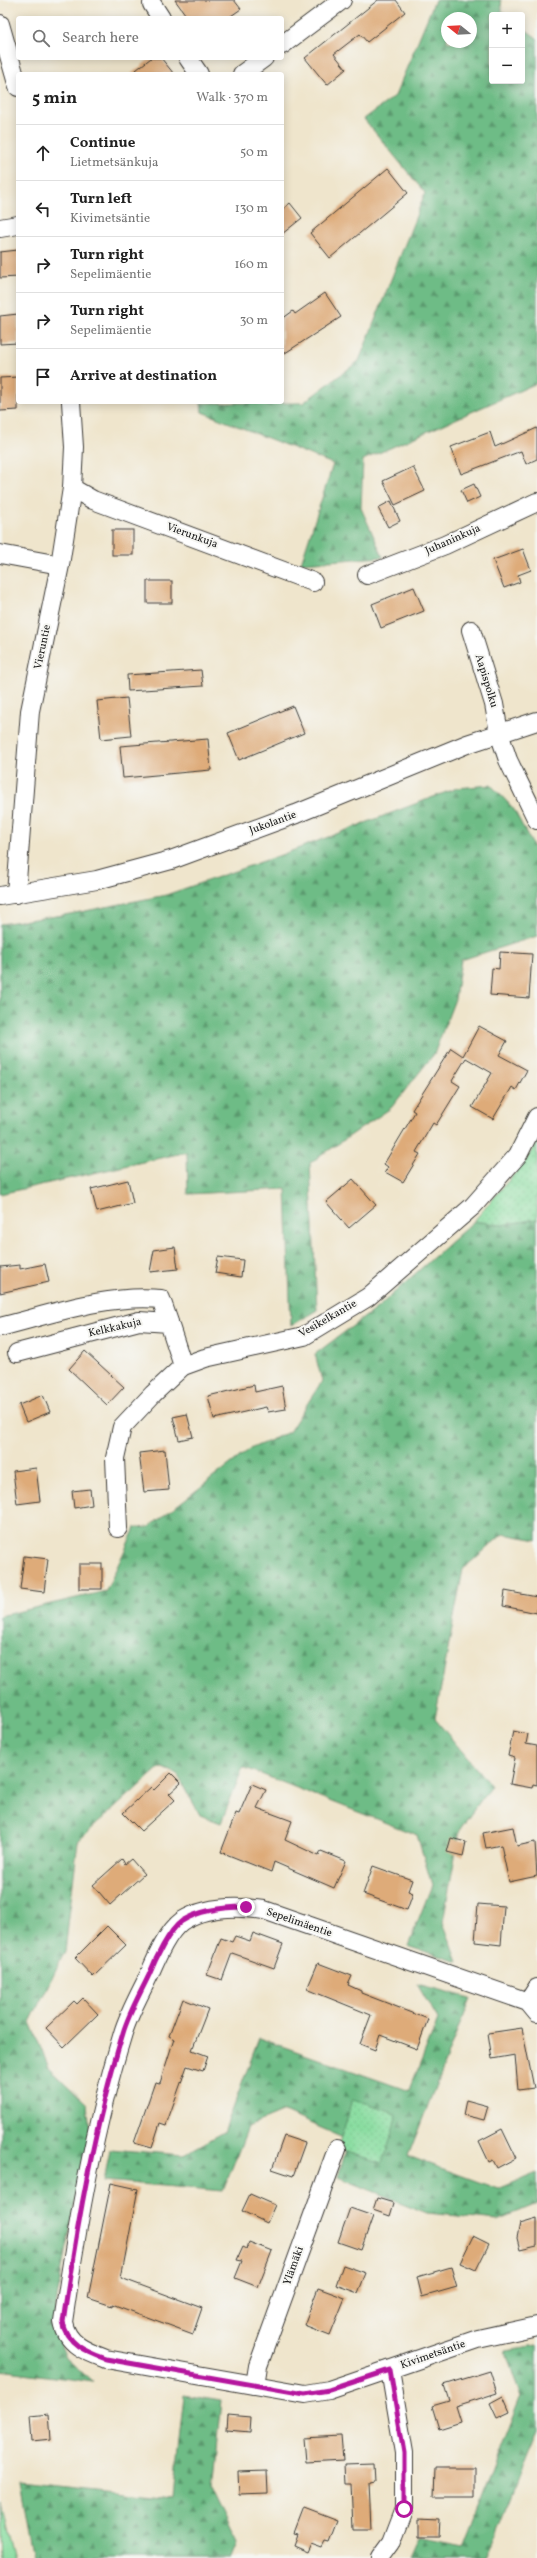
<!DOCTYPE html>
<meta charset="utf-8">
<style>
:root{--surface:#fff;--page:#f2f2f2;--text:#222;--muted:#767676;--line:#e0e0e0}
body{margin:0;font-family:Vollkorn,serif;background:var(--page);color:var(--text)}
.controls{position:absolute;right:12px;top:12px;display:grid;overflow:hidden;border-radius:4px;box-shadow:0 2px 10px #0003}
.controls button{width:36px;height:36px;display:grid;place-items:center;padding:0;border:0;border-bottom:1px solid var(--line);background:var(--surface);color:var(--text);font:20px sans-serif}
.compass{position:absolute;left:441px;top:12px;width:36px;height:36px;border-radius:50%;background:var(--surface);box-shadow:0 2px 10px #0003;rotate:288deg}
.stop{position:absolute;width:12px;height:12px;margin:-9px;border:3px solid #b5179e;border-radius:50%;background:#fff}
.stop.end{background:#b5179e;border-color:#fff;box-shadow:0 1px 4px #0008}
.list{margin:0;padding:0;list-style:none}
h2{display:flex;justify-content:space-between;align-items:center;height:52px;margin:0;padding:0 16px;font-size:17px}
h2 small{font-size:13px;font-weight:400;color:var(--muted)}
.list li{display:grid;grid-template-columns:26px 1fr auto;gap:12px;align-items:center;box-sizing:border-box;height:56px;padding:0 16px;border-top:1px solid var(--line)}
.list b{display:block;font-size:15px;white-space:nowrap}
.list p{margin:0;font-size:13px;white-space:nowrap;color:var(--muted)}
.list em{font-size:13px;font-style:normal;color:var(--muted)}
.icon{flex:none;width:22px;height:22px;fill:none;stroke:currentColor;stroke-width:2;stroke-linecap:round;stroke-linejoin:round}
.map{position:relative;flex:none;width:537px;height:2558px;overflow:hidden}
.search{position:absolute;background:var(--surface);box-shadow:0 2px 10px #0003;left:16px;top:16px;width:268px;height:44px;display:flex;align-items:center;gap:10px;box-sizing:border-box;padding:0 14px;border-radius:4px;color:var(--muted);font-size:15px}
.panel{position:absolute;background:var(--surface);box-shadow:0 2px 10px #0003;left:16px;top:72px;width:268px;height:332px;border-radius:4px}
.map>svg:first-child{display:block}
.grass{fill:#89dda0;stroke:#527c5e}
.forest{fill:url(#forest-firs);stroke:#456c51;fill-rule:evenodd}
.park{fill:url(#park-dots);stroke:#527c5e}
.building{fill:#deab79}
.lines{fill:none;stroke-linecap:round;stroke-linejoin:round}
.minor-casing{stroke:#3c3a36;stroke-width:20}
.minor{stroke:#fff;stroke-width:18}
.route{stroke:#b5179e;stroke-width:5}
.labels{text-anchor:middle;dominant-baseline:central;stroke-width:4;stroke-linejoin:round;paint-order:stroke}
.street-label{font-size:11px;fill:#1c1c1c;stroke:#f6f6f2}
</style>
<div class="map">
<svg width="537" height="2558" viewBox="0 0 537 2558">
<defs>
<pattern id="forest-firs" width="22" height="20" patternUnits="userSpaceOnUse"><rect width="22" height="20" fill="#6ebc86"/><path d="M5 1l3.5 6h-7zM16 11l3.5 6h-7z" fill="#5a986d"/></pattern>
<pattern id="park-dots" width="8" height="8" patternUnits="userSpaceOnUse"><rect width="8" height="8" fill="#89dda0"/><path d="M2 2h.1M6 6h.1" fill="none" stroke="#76bd89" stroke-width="1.8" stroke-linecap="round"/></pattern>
</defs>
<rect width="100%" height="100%" fill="#f6f6f2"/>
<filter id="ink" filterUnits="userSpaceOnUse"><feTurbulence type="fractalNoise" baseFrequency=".025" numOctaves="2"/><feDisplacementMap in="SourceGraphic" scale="8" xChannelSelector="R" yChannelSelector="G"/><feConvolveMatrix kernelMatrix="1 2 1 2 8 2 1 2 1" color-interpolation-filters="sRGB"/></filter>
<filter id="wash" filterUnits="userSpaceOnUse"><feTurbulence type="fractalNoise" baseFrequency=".012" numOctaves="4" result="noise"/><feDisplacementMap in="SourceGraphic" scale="16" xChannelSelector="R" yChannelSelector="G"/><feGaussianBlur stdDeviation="0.9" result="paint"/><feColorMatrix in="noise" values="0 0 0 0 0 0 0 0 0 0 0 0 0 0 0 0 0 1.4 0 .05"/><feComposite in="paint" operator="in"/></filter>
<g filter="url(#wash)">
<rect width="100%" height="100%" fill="#efe5cc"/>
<path class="grass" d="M0,2502L14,2558H2Z"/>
<g class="forest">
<path d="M435,0H501L502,11L506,15H492V81H522V27L537,38V383L363,460L361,508L383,557L301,563L333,464L202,412L201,403H303L359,361L425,193L364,119L395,96ZM447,18H471V42H447Z"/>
<path d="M491,785L513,808L537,853V936L461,960L455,999L434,1054L391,1108L310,1163L317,1310L291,1326L286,1189L188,1194L187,1152L0,1194V924L70,914L166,895L281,855L457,788Z"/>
<path d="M537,1219V1540L503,1534L463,1569L435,1719L491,1786L460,1829L443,1922L458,1962L408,1946L432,1885L417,1835L243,1767L221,1823L200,1815L177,1774L160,1767L78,1841L65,1951L30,2022L49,2068L87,2104L91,2136L65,2252L55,2311V2331L66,2358L93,2382L0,2370V1616L106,1591L135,1528L149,1527L250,1449L289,1432L322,1381L315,1354L377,1308L474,1221L502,1225Z"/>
<path d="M417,1984L470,1998L408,2156L498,2189L537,2173V2204L498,2220L427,2213L338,2177L349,2140L284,2112L248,2127L223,2191L104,2181L110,2149L183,2155L224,2132L259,2038L409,2091L438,2020Z"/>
<path d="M537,2345V2430L487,2558H407L416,2538L463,2547L521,2398L505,2350Z"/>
<path d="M184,2395L221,2401L212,2489L238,2543L232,2558H33L19,2482L173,2498Z"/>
</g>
<g class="park">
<path d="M537,1142V1219L502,1225L474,1221L526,1160Z"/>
<path d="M352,2100L397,2114L383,2163L337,2149Z"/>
</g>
<g id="blocks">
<g class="building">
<path d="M175,0H234L241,9L228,18H188Z"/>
<path d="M378,0H396L405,12L367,42L360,34L334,54L346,69L327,85L305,58Z"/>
<path d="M151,58H161L174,74H131Z"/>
<path d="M388,168L408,193L330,258L310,233Z"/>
<path d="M290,203L302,218L282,234V210Z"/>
<path d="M18,250V277L0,278V252Z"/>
<path d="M325,293L341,317L282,355V319L293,311L295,314Z"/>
<path d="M18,314V343L0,344V316Z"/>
<path d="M18,377V410L0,411V378Z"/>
<path d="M537,428V459L526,464L521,451L461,474L451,447L490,432L495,447Z"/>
<path d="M413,467L425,491L395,505L383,481Z"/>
<path d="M474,484L480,497L467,503L461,490Z"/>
<path d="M391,501L400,521L388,527L378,508Z"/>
<rect x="112" y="530" width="21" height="25"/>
<path d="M523,549L531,570L518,575L520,582L504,588L493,560Z"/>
<rect x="147" y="581" width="25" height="22"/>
<path d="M414,587L424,611L381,628L372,604Z"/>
<path d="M201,670L203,686L128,691L127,675Z"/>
<path d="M127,698L131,736L101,739L97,701Z"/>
<path d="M293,706L304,733L239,760L228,733Z"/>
<path d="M208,739L211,770L123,778L120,746Z"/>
<path d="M500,952L532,954L529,998L490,995L492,968L499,969Z"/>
<path d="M479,1026L507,1041L499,1055L527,1070L516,1090L512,1087L493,1119L472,1107L492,1073L466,1058L452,1081L460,1086L436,1125L433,1123L416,1152L420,1154L403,1182L385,1172L388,1167L384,1164L415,1112L412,1110L451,1048L463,1056Z"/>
<path d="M353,1179L376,1205L349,1228L326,1202Z"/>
<path d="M128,1180L133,1203L97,1212L91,1189Z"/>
<path d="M175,1247L178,1269L150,1272L154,1250Z"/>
<path d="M218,1257L243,1260L241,1277L215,1273Z"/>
<path d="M45,1264L49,1282L0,1293V1267L20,1265V1269Z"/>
<path d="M85,1351L124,1387L107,1405L69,1369Z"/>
<path d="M254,1385L255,1392L282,1386L286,1409L268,1412L266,1407L214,1419L208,1396Z"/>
<path d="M43,1395L50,1412L26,1422L19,1405Z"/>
<path d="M187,1414L193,1437L179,1440L173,1417Z"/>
<path d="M165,1450L169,1490L144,1492L139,1453Z"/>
<path d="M36,1468L40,1501L17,1504L13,1471Z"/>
<path d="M90,1489L92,1505L74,1508L72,1491Z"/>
<path d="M24,1556L48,1559L44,1592L20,1589Z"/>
<rect x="79" y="1564" width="23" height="25"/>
<path d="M505,1591L537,1597V1613L503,1606Z"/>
<path d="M513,1731L528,1734L526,1744L537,1746V1785L533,1784L532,1788L510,1784L515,1758L508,1756Z"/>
<path d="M171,1773L181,1783L169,1794L175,1800L141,1831L123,1813L151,1787L154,1790Z"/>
<path d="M252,1784L266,1790L257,1808L292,1821L285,1840L319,1856L321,1851L346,1861L334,1888L274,1862L271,1872L221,1852L236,1813L239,1814Z"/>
<path d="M513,1827L517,1846L535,1842L537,1876L509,1882L501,1845L486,1848L483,1833Z"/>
<path d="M451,1838L466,1842L463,1856L447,1852Z"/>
<path d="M122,1859L125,1864L131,1859L144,1874L110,1905L93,1885Z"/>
<path d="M373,1866L412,1880L408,1891L413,1893L407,1910L363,1894Z"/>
<path d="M478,1904L504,1906L501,1945L475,1942Z"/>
<path d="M107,1926L126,1945L93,1977L75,1958Z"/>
<path d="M253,1933L283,1944L274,1968L232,1953L222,1980L207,1975L221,1938L232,1942L235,1936L250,1941Z"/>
<path d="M318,1963L352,1976L348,1985L361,1991V1993L428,2019L417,2049L380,2035L375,2050L360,2044L371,2015L307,1989Z"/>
<path d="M83,1998L98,2014L64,2047L46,2028L74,2001L77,2004Z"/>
<path d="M183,1999L208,2009L192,2050L208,2056L203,2071L187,2066L166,2125L160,2123L152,2148L134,2143L155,2082L160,2083L174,2039L169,2036Z"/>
<path d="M522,2028L534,2088L518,2090L515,2055L492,2059L488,2033Z"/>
<path d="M466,2100L488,2106L484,2120L463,2115Z"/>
<path d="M502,2129L516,2158L497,2168L493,2160L489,2162L479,2141Z"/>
<path d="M284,2136L305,2143L293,2176L272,2169Z"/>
<path d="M111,2183L138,2189L121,2278L202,2308L193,2334L112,2304V2306L88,2298Z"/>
<path d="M250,2194L275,2205L267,2223L242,2211Z"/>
<path d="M377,2198L394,2203L390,2216L373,2210Z"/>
<path d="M350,2208L373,2216L361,2250L338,2242Z"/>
<path d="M537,2218V2246L520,2250L517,2238L520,2223Z"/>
<path d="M473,2236L489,2244L476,2270L460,2263Z"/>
<path d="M249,2242L272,2251L258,2287L235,2278L242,2261L237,2260L243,2247L247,2249Z"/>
<path d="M343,2265L366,2273L358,2293L336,2285Z"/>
<path d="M451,2267L457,2287L422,2297L417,2277Z"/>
<path d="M318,2288L345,2298L330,2335L304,2325Z"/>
<path d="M490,2371L497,2393L456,2406L461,2422L439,2429L432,2406L449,2401L444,2385Z"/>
<path d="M503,2396L510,2412L497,2418L490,2403Z"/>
<path d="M49,2414L51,2439L32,2441L30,2416Z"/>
<path d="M228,2415L251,2417L250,2432L227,2430Z"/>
<path d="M341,2436L343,2460L306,2462L304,2438Z"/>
<path d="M373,2463L374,2482L369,2483L371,2529H353L351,2484H345L344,2464Z"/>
<path d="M435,2468H475V2497H434Z"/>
<path d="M267,2471L268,2493L239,2494L238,2472Z"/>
<path d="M304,2508L338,2521L330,2542L326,2541L323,2547L312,2543L308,2552L294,2546L298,2535L294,2534Z"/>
<path d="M418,2518L439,2519L438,2536H418Z"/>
</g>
</g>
</g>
<g filter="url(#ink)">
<use href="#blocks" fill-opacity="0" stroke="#3c3a36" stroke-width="1"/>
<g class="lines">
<g class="minor-casing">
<g id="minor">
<path d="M152,4L161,18"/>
<path d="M0,24L18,87"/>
<path d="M282,45L342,0"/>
<path d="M188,58L199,74"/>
<path d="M242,74L264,58"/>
<path d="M0,228L18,225"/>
<path d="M72,488L93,500L313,582"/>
<path d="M0,554L60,565"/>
<path d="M367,575L445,545L537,502"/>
<path d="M471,630L494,704L499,733L508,760L537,820"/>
<path d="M16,894L30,711L60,565L72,488L74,447L71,402"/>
<path d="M0,896L97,880L171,860L296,814L467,744L537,721"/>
<path d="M0,1327C52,1314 107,1294 161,1299L169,1322"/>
<path d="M17,1353L139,1321L169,1323L183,1366"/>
<path d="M118,1528L115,1458L122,1427L153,1394L183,1366L205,1358L304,1336L368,1297L473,1206L518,1155L537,1117"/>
<path d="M528,2002L537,1988"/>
<path d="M537,2013L528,2002L264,1910C237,1906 206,1906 182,1921C167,1932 156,1959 149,1975C140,1994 129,2013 123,2033C94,2127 77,2225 63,2322C67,2345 87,2352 106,2359L305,2394L329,2390L478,2339L537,2326"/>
<path d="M255,2385L258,2366L337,2149"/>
<path d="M380,2558L391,2543L404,2509V2453L390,2370"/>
</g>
</g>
<use href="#minor" class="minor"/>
</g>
</g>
<g class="lines" filter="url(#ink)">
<path class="route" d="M246,1907C225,1907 200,1910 182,1921C169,1930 155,1960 149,1975C140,1994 129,2013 123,2033C94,2127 77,2225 63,2322C67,2345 87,2352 106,2359L305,2394L329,2390L390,2370L404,2453V2509"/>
</g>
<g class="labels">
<g class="street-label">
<text transform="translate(192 536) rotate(20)">Vierunkuja</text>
<text transform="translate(453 540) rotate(-24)">Juhaninkuja</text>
<text transform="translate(43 647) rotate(-78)">Vieruntie</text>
<text transform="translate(486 681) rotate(73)">Aapispolku</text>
<text transform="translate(273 823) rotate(-20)">Jukolantie</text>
<text transform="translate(328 1319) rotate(-30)">Vesikelkantie</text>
<text transform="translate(115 1328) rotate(-13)">Kelkkakuja</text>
<text transform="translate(299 1923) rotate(19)">Sepelimäentie</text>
<text transform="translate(294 2266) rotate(-70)">Ylämäki</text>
<text transform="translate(433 2355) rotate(-19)">Kivimetsäntie</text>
</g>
</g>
</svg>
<div class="controls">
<button>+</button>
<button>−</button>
</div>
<svg class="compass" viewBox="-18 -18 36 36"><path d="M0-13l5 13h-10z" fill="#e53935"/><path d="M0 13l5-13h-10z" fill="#767676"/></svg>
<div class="stop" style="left:404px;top:2509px"></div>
<div class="stop end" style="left:246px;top:1907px"></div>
<div class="search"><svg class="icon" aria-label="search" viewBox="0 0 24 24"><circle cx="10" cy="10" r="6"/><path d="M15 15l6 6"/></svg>Search here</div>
<section class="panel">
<h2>5 min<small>Walk · 370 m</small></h2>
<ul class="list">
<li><svg class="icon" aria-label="ahead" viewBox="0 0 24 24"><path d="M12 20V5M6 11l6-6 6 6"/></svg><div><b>Continue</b><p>Lietmetsänkuja</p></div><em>50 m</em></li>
<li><svg class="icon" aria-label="left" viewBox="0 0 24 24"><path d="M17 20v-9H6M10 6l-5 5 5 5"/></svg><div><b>Turn left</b><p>Kivimetsäntie</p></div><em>130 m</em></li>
<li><svg class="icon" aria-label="right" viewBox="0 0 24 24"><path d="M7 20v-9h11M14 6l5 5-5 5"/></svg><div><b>Turn right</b><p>Sepelimäentie</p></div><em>160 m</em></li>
<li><svg class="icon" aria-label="right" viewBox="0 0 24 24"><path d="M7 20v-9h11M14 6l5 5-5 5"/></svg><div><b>Turn right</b><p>Sepelimäentie</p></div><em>30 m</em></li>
<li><svg class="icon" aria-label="arrive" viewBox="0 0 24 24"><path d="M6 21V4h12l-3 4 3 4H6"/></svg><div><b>Arrive at destination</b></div></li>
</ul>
</section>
</div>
